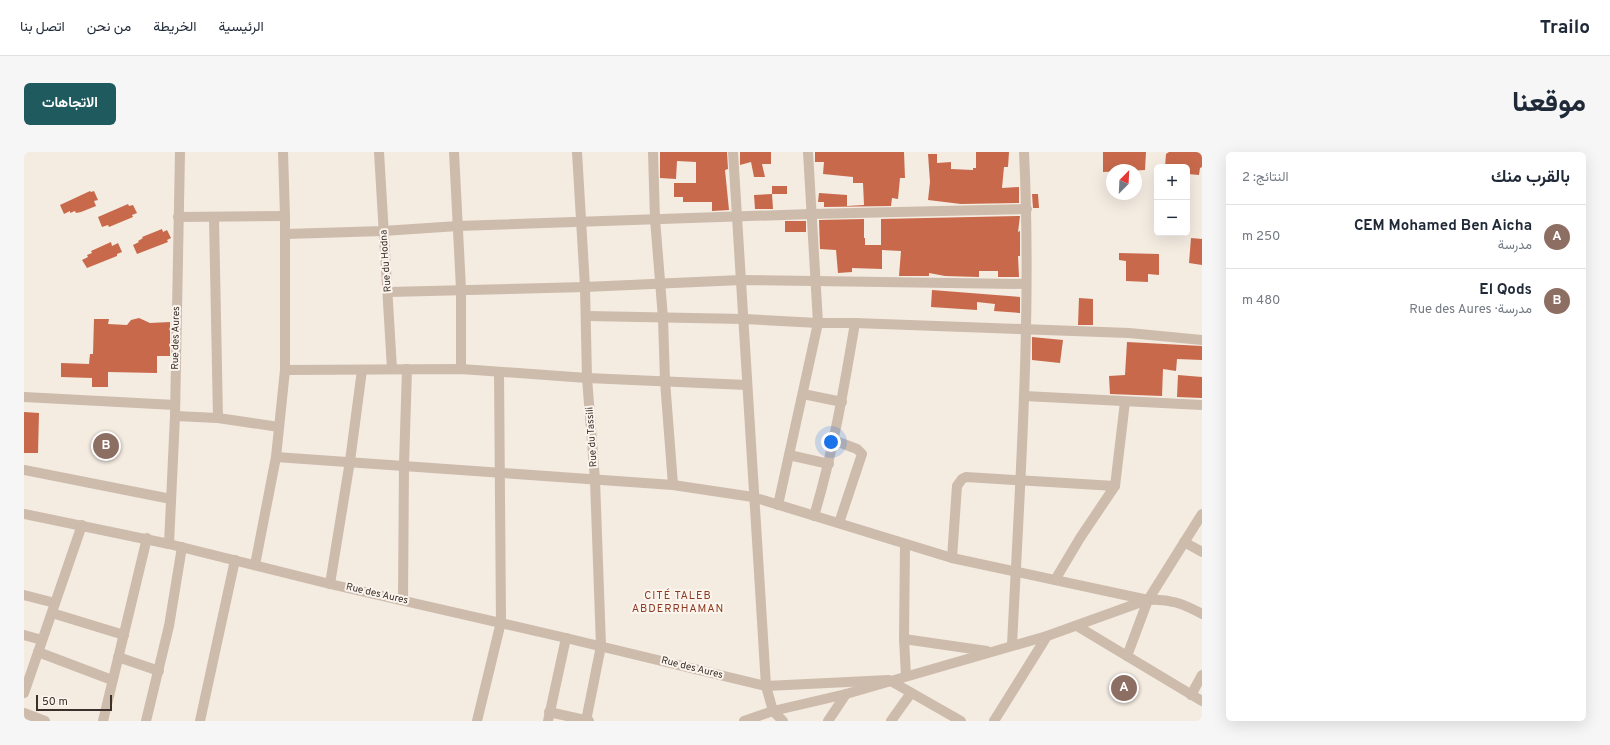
<!DOCTYPE html>
<html lang="ar">
<meta charset="utf-8">
<style>
:root{--surface:#fff;--page:#f6f6f7;--text:#1f2937;--muted:#747a83;--line:#e0e1e3;--accent:#1f5a5e}
body{margin:0;font-family:Overpass,Vazirmatn,sans-serif;background:var(--page);color:var(--text);direction:rtl}
.controls{position:absolute;right:12px;top:12px;display:grid;overflow:hidden;border-radius:6px;box-shadow:0 4px 16px #0002}
.controls button{width:36px;height:36px;display:grid;place-items:center;padding:0;border:0;border-bottom:1px solid var(--line);background:var(--surface);color:var(--text);font:20px sans-serif}
.compass{position:absolute;left:1082px;top:12px;width:36px;height:36px;border-radius:50%;background:var(--surface);box-shadow:0 4px 16px #0002;rotate:24deg}
.scale{position:absolute;left:12px;bottom:10px;width:76px;box-sizing:border-box;padding-left:4px;border:2px solid #3b302b;border-top:0;font-size:11px;line-height:14px;white-space:nowrap;color:#3b302b;-webkit-text-stroke:3px #fbf5ee;paint-order:stroke}
.you{position:absolute;left:807px;top:290px;width:14px;height:14px;margin:-10px;border:3px solid #fff;border-radius:50%;background:#1a73e8;box-shadow:0 0 0 6px #1a73e833}
.badge{display:grid;place-items:center;width:26px;height:26px;border-radius:50%;background:var(--accent);color:#fff;font-size:13px;font-weight:700}
.pin{position:absolute;translate:-50% -50%;border:2px solid #fff;box-shadow:0 1px 4px #0006}
.list{margin:0;padding:0;list-style:none}
h2{display:flex;justify-content:space-between;align-items:center;height:52px;margin:0;padding:0 16px;font-size:17px}
h2 small{font-size:13px;font-weight:400;color:var(--muted)}
.list li{display:grid;grid-template-columns:26px 1fr auto;gap:12px;align-items:center;box-sizing:border-box;height:64px;padding:0 16px;border-top:1px solid var(--line)}
.list b{display:block;font-size:15px;white-space:nowrap}
.list p{margin:0;font-size:13px;white-space:nowrap;color:var(--muted)}
.list em{font-size:13px;font-style:normal;color:var(--muted)}
.map{position:relative;flex:none;width:1178px;height:569px;overflow:hidden;direction:ltr;border-radius:6px}
header{display:flex;align-items:center;gap:24px;box-sizing:border-box;height:56px;padding:0 20px;background:var(--surface);border-bottom:1px solid var(--line)}
header strong{font-size:19px}
nav{display:flex;gap:22px;margin-inline-start:auto;font-size:14px}
.intro{display:flex;align-items:center;justify-content:space-between;box-sizing:border-box;height:96px;padding:0 24px}
h1{margin:0;font-size:28px}
.button{padding:10px 18px;border-radius:6px;background:var(--accent);color:#fff;font-size:14px;font-weight:700}
main{display:flex;gap:24px;padding:0 24px}
aside{flex:1;background:var(--surface);border-radius:6px;box-shadow:0 4px 16px #0002}
.map>svg:first-child{display:block}
.building{fill:#c8694b}
.lines{fill:none;stroke-linecap:round;stroke-linejoin:round}
.minor{stroke:#cdbbac;stroke-width:10}
.labels{text-anchor:middle;dominant-baseline:central;stroke-width:4;stroke-linejoin:round;paint-order:stroke}
.street-label{font-size:10px;fill:#3b302b;stroke:#fbf5ee}
.neighbourhood-label{font-size:11px;letter-spacing:1px;fill:#8c3b22;stroke:#fbf5ee}
</style>
<header>
<strong>Trailo</strong>
<nav><a>الرئيسية</a><a>الخريطة</a><a>من نحن</a><a>اتصل بنا</a></nav>
</header>
<div class="intro"><h1>موقعنا</h1><a class="button">الاتجاهات</a></div>
<main>
<aside>
<h2>بالقرب منك<small>النتائج: 2</small></h2>
<ul class="list">
<li><span class="badge" style="background:#8d6e63">A</span><div><b>CEM Mohamed Ben Aicha</b><p>مدرسة</p></div><em>250 m</em></li>
<li><span class="badge" style="background:#8d6e63">B</span><div><b>El Qods</b><p>مدرسة · Rue des Aures</p></div><em>480 m</em></li>
</ul>
</aside>
<div class="map">
<svg width="1178" height="569" viewBox="0 0 1178 569">
<rect width="100%" height="100%" fill="#f4ebe1"/>
<g class="building">
<path d="M636,0H703L704,17L701,18L705,58L688,59V50H659V45H650V31H672V10L653,9L652,27L636,26Z"/>
<path d="M716,0H747V12H738L741,25H730L727,10L716,13Z"/>
<path d="M791,0H880L881,26H876L874,47L868,46L867,54L800,55V50H794L795,41L823,43V54L840,53L839,31H829V25L799,22L800,10H791Z"/>
<path d="M952,0H985L984,15H980L978,36L995,35V51L937,52L904,48L906,30L904,2H913V11L927,10V17L949,18V16H952Z"/>
<path d="M1079,0H1122L1121,18L1079,20Z"/>
<path d="M1145,0H1178V15L1176,16L1175,23L1164,22L1163,15H1141L1142,2Z"/>
<rect x="748" y="34" width="15" height="8"/>
<path d="M66,39L67,40L70,39L74,48L70,49L72,54L57,60L52,61L51,59L46,61V59L40,62L36,53Z"/>
<path d="M748,42L749,57H731L730,43Z"/>
<path d="M1008,42H1014L1015,56H1009Z"/>
<path d="M104,52L105,54L109,53L113,61L108,63L109,65L85,75L84,73L78,75L74,65Z"/>
<path d="M996,64L994,80L996,79V104H994L995,125H974V119H955V125L921,124L905,121V124H875L877,99L858,98V117L828,116V120L814,121L812,98L796,97L795,68L840,67V86H841V93H857V67Z"/>
<rect x="761" y="69" width="21" height="11"/>
<path d="M138,77L139,80L143,78L147,86L143,88L144,90L113,102L109,93L115,90L114,89L119,86L118,85Z"/>
<path d="M1167,86L1178,87V113L1165,111Z"/>
<path d="M87,90L88,94L94,91L98,100L93,102V104L63,116L58,108L64,105L63,103L68,101L67,99Z"/>
<path d="M1095,101L1135,102V123L1124,122V130L1102,129V109L1095,108Z"/>
<path d="M908,138L996,145V161L970,159L971,152L953,150V158L907,155Z"/>
<path d="M1055,146L1069,147V173H1054Z"/>
<path d="M115,166L126,171L146,170V204H133V221L84,220V235H68V226L37,225V211L65,212L66,202H69L70,167H85L84,172L103,173L107,168Z"/>
<path d="M1008,185L1039,188L1036,211L1008,208Z"/>
<path d="M1103,190L1178,194V208L1153,207L1152,219L1139,217L1138,244L1086,242L1085,224L1101,223Z"/>
<path d="M1154,223L1178,225V246L1153,245Z"/>
<path d="M0,260L15,261L14,301H0Z"/>
</g>
<g class="lines">
<g class="minor">
<path d="M156,0L151,264L145,392L306,432L542,486L742,534L865,528L937,569"/>
<path d="M355,0L368,217"/>
<path d="M430,0L437,137V217"/>
<path d="M553,0L561,135L563,226L571,328L577,494L562,569"/>
<path d="M629,0L631,67L639,166L641,229L649,333"/>
<path d="M709,0L742,534L749,559L759,569"/>
<path d="M154,65L261,64"/>
<path d="M190,66L194,266"/>
<path d="M262,82L359,79L434,74L787,62L1003,57"/>
<path d="M364,140L561,135L717,128L1002,132"/>
<path d="M563,164L720,167L794,171H831L1105,181L1178,188"/>
<path d="M261,218L437,217L563,226L723,233"/>
<path d="M779,242L818,250"/>
<path d="M1000,244L1178,253"/>
<path d="M0,245L151,253"/>
<path d="M151,264L194,266L255,275"/>
<path d="M809,288L833,297L838,302L815,371"/>
<path d="M765,303L805,312"/>
<path d="M252,305L649,333L729,345L928,406L1124,448C1144,446 1160,452 1178,462"/>
<path d="M0,318L147,347"/>
<path d="M754,353L794,171L784,0"/>
<path d="M0,362L145,392"/>
<path d="M790,364C809,301 820,236 831,171"/>
<path d="M1160,390L1178,400"/>
<path d="M881,392L880,487L882,524"/>
<path d="M928,406L933,334L938,327L942,325L1091,334"/>
<path d="M231,413L252,305L261,218V64L259,0"/>
<path d="M1031,428L1056,386L1091,334L1101,250"/>
<path d="M306,432L326,309L338,218"/>
<path d="M0,443L31,451"/>
<path d="M379,448L380,313L383,217"/>
<path d="M28,461L100,483"/>
<path d="M1053,474L1178,549"/>
<path d="M0,483L18,488"/>
<path d="M880,487L963,499"/>
<path d="M988,493C996,329 1008,164 1000,0"/>
<path d="M14,500L88,528"/>
<path d="M1103,504L1124,448L1178,362"/>
<path d="M94,505L135,519"/>
<path d="M0,541L58,373"/>
<path d="M1167,543L1178,523"/>
<path d="M525,560L565,569"/>
<path d="M0,561L21,569"/>
<path d="M79,569L123,386"/>
<path d="M122,569L145,474L158,395"/>
<path d="M176,569L211,408"/>
<path d="M453,569L477,470L475,220"/>
<path d="M524,569L542,486"/>
<path d="M720,569L749,559L822,542L1023,484L1123,448"/>
<path d="M804,569L822,542"/>
<path d="M867,569L887,541"/>
<path d="M970,569L1023,484"/>
</g>
</g>
<g class="labels">
<g class="street-label">
<text transform="translate(362 109) rotate(-94)">Rue du Hodna</text>
<text transform="translate(152 186) rotate(-89)">Rue des Aures</text>
<text transform="translate(568 285) rotate(-94)">Rue du Tassili</text>
<text transform="translate(353 442) rotate(13)">Rue des Aures</text>
<text transform="translate(668 516) rotate(14)">Rue des Aures</text>
</g>
<g class="neighbourhood-label">
<text x="654" y="444">CITÉ TALEB<tspan x="654" dy="13">ABDERRHAMAN</tspan></text>
</g>
</g>
</svg>
<div class="controls">
<button>+</button>
<button>−</button>
</div>
<svg class="compass" viewBox="-18 -18 36 36"><path d="M0-13l5 13h-10z" fill="#e53935"/><path d="M0 13l5-13h-10z" fill="#747a83"/></svg>
<div class="scale">50 m</div>
<div class="you"></div>
<div class="pin badge" style="left:1100px;top:536px;background:#8d6e63">A</div>
<div class="pin badge" style="left:82px;top:294px;background:#8d6e63">B</div>
</div>
</main>
